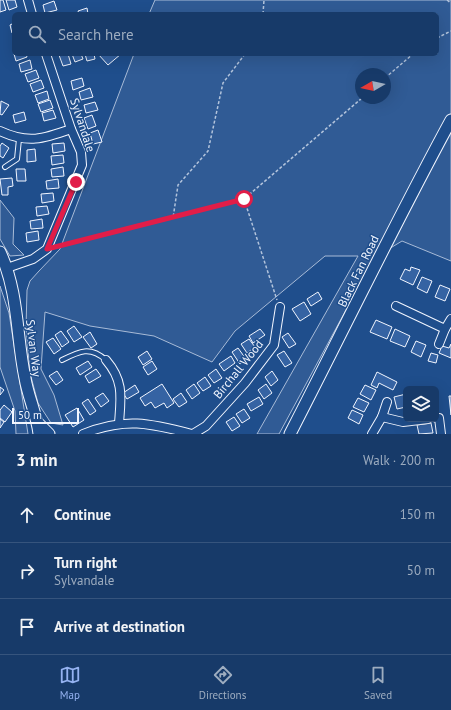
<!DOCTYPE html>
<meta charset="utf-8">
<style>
:root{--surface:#173a69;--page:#20416f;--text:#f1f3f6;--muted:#9eadc0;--line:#36547d;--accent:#95b2f1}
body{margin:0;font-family:"PT Sans",sans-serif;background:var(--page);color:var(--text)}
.controls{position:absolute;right:12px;bottom:12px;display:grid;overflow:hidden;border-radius:6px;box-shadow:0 4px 16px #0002}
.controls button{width:36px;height:36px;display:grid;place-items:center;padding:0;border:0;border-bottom:1px solid var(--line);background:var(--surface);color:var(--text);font:20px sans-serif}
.compass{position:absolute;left:355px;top:68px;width:36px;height:36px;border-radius:50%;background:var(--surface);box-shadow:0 4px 16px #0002;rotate:261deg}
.scale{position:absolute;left:12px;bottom:10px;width:67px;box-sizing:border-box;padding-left:4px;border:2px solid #f2f6ff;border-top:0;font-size:11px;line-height:14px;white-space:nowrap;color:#f2f6ff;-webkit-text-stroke:3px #1f4e8c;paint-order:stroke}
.stop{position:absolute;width:12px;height:12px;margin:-9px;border:3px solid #e11d48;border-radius:50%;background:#fff}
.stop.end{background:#e11d48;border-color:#fff;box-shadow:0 1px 4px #0008}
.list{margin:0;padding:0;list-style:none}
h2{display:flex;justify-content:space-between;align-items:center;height:52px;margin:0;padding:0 16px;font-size:17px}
h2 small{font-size:13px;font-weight:400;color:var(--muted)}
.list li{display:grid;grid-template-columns:26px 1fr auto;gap:12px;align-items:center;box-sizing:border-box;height:56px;padding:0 16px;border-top:1px solid var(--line)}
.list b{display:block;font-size:15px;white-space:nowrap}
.list p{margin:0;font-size:13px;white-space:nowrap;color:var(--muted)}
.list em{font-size:13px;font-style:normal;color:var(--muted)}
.icon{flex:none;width:22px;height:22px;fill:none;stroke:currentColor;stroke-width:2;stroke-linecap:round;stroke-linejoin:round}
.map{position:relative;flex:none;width:451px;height:434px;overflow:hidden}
.search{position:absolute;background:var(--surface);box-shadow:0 4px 16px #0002;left:12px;right:12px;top:12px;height:44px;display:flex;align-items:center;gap:10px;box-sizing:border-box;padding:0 14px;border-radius:6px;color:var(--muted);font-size:15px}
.sheet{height:220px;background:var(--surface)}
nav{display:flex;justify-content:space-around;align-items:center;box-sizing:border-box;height:56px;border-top:1px solid var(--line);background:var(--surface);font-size:11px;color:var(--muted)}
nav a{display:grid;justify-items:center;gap:2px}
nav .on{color:var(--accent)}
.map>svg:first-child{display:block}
.green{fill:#305b95;stroke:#a8bbd7;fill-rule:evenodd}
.building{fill:#3563a3;stroke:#f2f6ff}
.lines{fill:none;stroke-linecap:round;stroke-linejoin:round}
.lane-casing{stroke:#f2f6ff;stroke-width:6}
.street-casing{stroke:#f2f6ff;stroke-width:10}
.secondary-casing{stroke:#f2f6ff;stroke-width:13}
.path{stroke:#b3c4dc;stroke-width:1.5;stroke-dasharray:3 2;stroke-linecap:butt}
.lane{stroke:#1f4e8c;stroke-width:4}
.street{stroke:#1f4e8c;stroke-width:8}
.secondary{stroke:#1f4e8c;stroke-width:11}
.route{stroke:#e11d48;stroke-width:5}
.labels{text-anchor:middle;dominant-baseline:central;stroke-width:3;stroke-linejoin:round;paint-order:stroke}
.street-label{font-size:12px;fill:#f2f6ff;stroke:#1f4e8c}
</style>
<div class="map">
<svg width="451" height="434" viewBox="0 0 451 434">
<rect width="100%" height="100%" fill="#1f4e8c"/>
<g class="green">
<path d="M155,0H451V261L402,241L374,258L279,434H257L358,256H325L235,331L212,362L154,336L90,326L45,312L41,369L54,395L63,425L51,423L38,403L30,373L26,328L27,290L30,281L39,271L60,249L134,54H437V14H149ZM361,74H385V98H361Z"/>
<path d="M0,200L14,218L13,244L24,255L10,256L0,239Z"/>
<path d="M0,286L9,313L28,434H16L15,411L0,367Z"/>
</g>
<g class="building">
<path d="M0,0H3L6,10L0,12Z"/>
<path d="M6,0H15L17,7L9,10Z"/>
<path d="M54,1L57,10L45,13L43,5Z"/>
<path d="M87,8L88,14H79L78,11Z"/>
<path d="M14,23V33H12L10,25Z"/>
<path d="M14,54H26L27,57L16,61Z"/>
<path d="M68,54L71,64L63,66L59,55Z"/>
<path d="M72,54H81L83,59L75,62Z"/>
<path d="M85,54H94L95,59L87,61Z"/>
<path d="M98,54H121L108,65Z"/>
<path d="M30,60L32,69L21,72L19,64Z"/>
<path d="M36,70L39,78L28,82L25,74Z"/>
<path d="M82,78L84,86L73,90L71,81Z"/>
<path d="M41,80L44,88L33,92L30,84Z"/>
<path d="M90,88L93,97L81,100L79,92Z"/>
<path d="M47,91L49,99L38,103L35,95Z"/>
<path d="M50,100L53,108L41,112L38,104Z"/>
<path d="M1,101L9,105L2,115L0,114Z"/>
<path d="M95,102L98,110L86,113L84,105Z"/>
<path d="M53,110L56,118L44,121L42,113Z"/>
<path d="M24,112L26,120L15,123L13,115Z"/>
<path d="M92,115L96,126L88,129L84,118Z"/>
<path d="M98,130L102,142L93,144L90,133Z"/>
<path d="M2,143L9,148L3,158L0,156V146Z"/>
<path d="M64,143L65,151L53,153L52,144Z"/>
<path d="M35,149L36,161L27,162V150Z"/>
<path d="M63,155L64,163L52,165L51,156Z"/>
<path d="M63,167L64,176L52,177L51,169Z"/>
<path d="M16,169H25L26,181H17Z"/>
<path d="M12,178L13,186L8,187V195H2L0,179Z"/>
<path d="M58,179L59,188L47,189L46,181Z"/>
<path d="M53,193L54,201L42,203L41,194Z"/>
<path d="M47,206L49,214L37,216L36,207Z"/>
<path d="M42,219L43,228L31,229L30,221Z"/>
<path d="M38,231L39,240L27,242L26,233Z"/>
<path d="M411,267L420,270L413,285L400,279L405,269L410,271Z"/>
<path d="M422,277L432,281L427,293L417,288Z"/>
<path d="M440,285L450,289L445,301L435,297Z"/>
<path d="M318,292L322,299L311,306L307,299Z"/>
<path d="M304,302L311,314L300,321L292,309Z"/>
<path d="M376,320L392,327L387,339L370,332Z"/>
<path d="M74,326L82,337L74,342L67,331Z"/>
<path d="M260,329L265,335L253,343L249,336Z"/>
<path d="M395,329L410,336L405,347L390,341Z"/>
<path d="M61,331L69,342L62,347L55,335Z"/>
<path d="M90,332L97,344L91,348L83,337Z"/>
<path d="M288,333L296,344L289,348L282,337Z"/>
<path d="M53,338L61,349L54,354L46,342Z"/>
<path d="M249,339L255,347L247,353L241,344Z"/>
<path d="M416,341L426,345L421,357L411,352Z"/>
<path d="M451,344V358L439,353L442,346L449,348Z"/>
<path d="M238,348L246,359L240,364L232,352Z"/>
<path d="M147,351L152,359L143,365L138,357Z"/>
<path d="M284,351L292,363L285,367L277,355Z"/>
<path d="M431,353L438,355L436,363L428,361Z"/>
<path d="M231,356L235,363L224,371L219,364Z"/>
<path d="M88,361L92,367L80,375L76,368Z"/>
<path d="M152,361L157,369L148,375L143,367Z"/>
<path d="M96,369L101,376L89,383L85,376Z"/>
<path d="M216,369L222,378L214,383L208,375Z"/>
<path d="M57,371L63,380L56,385L49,376Z"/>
<path d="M272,371L278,380L271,386L265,377Z"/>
<path d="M377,372L397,382L393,390L379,383L377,388L371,385Z"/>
<path d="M205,377L211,386L203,391L197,383Z"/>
<path d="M162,384L174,403L167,408L164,403L155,408L151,402L145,406L140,398Z"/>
<path d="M194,384L200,393L192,399L186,390Z"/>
<path d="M266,384L272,393L264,399L258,390Z"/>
<path d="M135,385L139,392L127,399L123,393Z"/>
<path d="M365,385L376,390L371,400L360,394Z"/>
<path d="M0,387L4,390L0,395Z"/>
<path d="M103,393L109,401L101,407L95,398Z"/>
<path d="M181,393L187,402L179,407L173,399Z"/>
<path d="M406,394V407L397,409L394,397Z"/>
<path d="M449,396H451V415Z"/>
<path d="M259,397L263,404L251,411L247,404Z"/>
<path d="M358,398L369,403L364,412L353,407Z"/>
<path d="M88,399L96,411L90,415L82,403Z"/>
<path d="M4,405L12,412L5,422L0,418V410Z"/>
<path d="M77,408L84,420L73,427L65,415Z"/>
<path d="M244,409L250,418L242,423L236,414Z"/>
<path d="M352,410L363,415L359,424L348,418Z"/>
<path d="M234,417L240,426L232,431L226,422Z"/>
<path d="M0,419L4,422L0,428Z"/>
<path d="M431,423L433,433L419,434L417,425Z"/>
</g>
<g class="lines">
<g class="lane-casing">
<g id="lane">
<path d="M5,167L17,159L19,139"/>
<path d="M62,360C80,351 90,346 106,360"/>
</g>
</g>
<g class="street-casing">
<g id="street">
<path d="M28,0L32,14"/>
<path d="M0,131C28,144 43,139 71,129"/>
<path d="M7,268L33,259L47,249L82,165L81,152L71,129L46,54"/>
<path d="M396,306L445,329"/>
<path d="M439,344L445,329L451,319"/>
<path d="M106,360C124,381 121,397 119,423"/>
<path d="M382,417L403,422L428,419"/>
<path d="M436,418H439L441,434"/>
<path d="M83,434C124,417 150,423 192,434"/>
<path d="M193,434L206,426L245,383L274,345L280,307"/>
<path d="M372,434L382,417L387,402"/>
</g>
</g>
<g class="secondary-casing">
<g id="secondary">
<path d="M0,252C19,293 16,335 25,378C28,397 37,415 39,434"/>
<path d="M38,423L49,434"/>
<path d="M290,434C344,329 395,223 451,120"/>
</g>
</g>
<g class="path">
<path d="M447,0L451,3"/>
<path d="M263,14L264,0"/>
<path d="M437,38L451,31"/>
<path d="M245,54L223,83L208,151L178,185L173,218L244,199L362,98"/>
<path d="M385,78L413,54"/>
<path d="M244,199L277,300"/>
<path d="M58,247L173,218"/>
</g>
<use href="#lane" class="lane"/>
<use href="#street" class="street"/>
<use href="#secondary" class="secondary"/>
</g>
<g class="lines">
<path class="route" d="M76,182L47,249L244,199"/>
</g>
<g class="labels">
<g class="street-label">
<text transform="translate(83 125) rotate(72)">Sylvandale</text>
<text transform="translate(358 271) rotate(-64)">Black Fan Road</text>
<text transform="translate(34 348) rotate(83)">Sylvan Way</text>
<text transform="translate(238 369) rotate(-51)">Birchall Wood</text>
</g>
</g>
</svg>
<div class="controls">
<button><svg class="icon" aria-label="layers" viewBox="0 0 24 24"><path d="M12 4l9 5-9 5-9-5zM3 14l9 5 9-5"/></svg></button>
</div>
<svg class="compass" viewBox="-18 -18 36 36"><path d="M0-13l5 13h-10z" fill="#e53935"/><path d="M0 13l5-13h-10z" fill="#9eadc0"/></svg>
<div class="scale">50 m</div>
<div class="stop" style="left:244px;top:199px"></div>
<div class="stop end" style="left:76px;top:182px"></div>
<div class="search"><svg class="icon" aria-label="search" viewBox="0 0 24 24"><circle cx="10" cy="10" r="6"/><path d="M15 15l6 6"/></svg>Search here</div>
</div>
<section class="sheet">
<h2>3 min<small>Walk · 200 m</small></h2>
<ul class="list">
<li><svg class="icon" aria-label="ahead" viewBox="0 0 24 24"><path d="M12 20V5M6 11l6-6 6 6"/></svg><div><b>Continue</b></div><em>150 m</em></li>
<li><svg class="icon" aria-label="right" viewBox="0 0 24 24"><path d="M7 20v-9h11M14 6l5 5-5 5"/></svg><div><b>Turn right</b><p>Sylvandale</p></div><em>50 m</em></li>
<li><svg class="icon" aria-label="arrive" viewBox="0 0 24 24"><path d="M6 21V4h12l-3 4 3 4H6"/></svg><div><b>Arrive at destination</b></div></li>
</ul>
</section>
<nav>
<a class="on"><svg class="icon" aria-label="map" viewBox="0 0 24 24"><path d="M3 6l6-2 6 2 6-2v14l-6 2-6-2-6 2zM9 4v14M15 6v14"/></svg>Map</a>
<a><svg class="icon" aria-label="directions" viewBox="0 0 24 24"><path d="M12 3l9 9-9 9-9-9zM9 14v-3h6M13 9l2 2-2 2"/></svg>Directions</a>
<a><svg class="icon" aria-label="saved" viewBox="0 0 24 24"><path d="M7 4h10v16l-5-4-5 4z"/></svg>Saved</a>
</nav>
